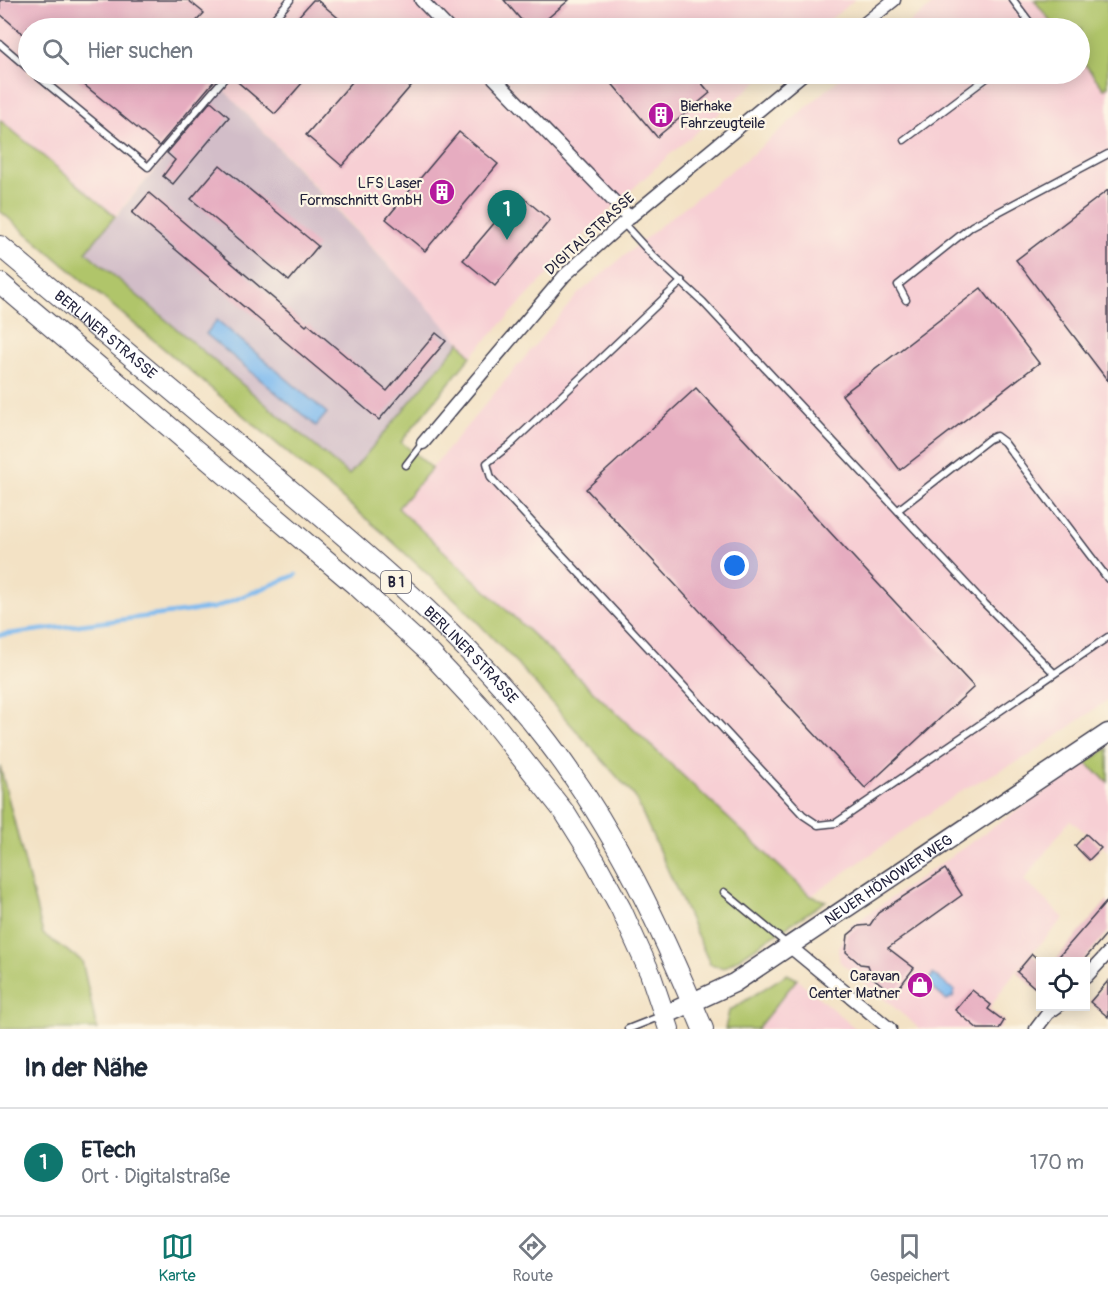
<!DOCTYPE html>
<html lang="de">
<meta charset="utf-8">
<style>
:root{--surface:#fff;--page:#f2f2f3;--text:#1f2937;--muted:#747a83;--line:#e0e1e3;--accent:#0f766e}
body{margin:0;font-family:Pangolin,sans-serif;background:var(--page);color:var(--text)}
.controls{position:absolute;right:18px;bottom:18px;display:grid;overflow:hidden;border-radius:0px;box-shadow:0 3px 15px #0003}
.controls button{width:54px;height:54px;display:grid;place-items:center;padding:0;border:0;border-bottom:2px solid var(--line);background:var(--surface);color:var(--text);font:30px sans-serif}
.you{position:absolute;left:735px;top:566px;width:21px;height:21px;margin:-15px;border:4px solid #fff;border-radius:50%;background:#1a73e8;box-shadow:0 0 0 9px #1a73e833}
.badge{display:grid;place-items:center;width:39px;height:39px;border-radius:50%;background:var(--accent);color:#fff;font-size:20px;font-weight:700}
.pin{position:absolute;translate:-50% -50px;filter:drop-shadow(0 2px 3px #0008)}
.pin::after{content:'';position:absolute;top:32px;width:21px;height:18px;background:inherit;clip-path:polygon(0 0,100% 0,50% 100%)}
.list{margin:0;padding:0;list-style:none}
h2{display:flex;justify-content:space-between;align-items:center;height:78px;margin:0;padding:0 24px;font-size:26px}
h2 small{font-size:20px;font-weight:400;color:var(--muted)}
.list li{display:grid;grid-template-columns:39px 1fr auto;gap:18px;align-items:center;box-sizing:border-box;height:108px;padding:0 24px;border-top:2px solid var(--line)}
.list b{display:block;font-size:22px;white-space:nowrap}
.list p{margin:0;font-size:20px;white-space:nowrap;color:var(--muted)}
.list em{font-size:20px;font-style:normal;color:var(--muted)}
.icon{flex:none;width:33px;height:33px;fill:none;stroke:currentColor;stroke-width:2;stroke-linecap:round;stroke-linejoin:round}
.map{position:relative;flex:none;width:1108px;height:1029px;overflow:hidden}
.search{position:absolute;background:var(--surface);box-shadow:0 3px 15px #0003;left:18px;right:18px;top:18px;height:66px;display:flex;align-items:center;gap:15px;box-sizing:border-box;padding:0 21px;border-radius:33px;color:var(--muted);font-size:22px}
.sheet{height:186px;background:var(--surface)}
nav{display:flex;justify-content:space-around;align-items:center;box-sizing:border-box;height:84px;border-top:2px solid var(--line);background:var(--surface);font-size:16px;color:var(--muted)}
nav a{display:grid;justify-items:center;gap:3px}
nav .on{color:var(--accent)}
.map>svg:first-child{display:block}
.built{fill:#f7cfd4}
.industrial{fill:#d2bdc8}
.green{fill:#b0c56a;stroke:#697452;stroke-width:1.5}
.water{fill:#7dbaef;stroke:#506e95;stroke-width:1.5}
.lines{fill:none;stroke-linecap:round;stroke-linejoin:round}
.stream{stroke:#7dbaef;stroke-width:4.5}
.building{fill:#e6acc0}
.lane-casing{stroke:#413f50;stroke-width:9}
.street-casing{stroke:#413f50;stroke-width:15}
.secondary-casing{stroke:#413f50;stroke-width:21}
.primary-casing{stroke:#413f50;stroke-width:22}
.lane{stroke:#fff;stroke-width:6}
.street{stroke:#fff;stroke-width:12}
.secondary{stroke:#fff;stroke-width:18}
.primary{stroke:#fff;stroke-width:20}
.labels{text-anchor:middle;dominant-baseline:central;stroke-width:4.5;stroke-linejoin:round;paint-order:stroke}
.shield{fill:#fcf5e5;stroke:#63616e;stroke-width:1.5}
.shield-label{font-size:14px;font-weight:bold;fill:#22223b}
.poi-label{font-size:15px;fill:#22223b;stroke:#fcf5e5;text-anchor:end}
.street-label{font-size:15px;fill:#22223b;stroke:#fcf5e5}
</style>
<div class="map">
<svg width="1108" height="1029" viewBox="0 0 1108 1029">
<rect width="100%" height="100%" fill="#fcf5e5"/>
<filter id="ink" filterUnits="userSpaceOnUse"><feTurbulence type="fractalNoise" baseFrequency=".0167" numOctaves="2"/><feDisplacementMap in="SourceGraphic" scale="12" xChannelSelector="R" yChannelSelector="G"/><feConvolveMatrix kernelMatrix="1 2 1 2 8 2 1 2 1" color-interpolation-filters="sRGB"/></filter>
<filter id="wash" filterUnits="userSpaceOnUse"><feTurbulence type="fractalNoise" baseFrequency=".008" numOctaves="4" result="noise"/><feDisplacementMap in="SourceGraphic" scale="24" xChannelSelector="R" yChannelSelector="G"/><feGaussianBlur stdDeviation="1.35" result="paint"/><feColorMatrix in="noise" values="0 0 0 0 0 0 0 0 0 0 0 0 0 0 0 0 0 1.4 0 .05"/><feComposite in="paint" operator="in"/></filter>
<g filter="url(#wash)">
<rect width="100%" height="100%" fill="#f3e2c5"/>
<g class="built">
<path d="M0,0H854L820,28H28V74H766L667,157L595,224L471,356L338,210L223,89L115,216L0,120Z"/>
<path d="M939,0H1034L1056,28H903Z"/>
<path d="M1080,58L1103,88L1108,86V700L1030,755L964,789L811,896L398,508L578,294L665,222L755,152L845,74H1080Z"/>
<path d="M1086,763L1108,782V851L1070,820L1024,880L1064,918L1015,972L974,1029H920L840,962L838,950L843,937L849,927Z"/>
<path d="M797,979L856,1029H757Z"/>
</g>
<path class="industrial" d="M223,89L460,342L350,476L86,252Z"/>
<g class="green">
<path d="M1034,0H1108V86L1104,89L1080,58V28H1056Z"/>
<path d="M0,120L115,216L86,252L349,475L460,342L471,356L401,442L432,468L398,508L811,896L826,901L724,968L710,964L635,797L512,658L459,603L382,532L0,211Z"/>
<path d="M1108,748V782L1086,763Z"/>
<path d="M0,766L43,934L82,961L97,1029H0Z"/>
<path d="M787,974L797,979L757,1029H725L729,1011Z"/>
</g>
<g class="water">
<path d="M217,320L327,413L316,426L206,334Z"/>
<path d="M933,974L954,990L953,997L946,1000L927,983Z"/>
</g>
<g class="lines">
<path class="stream" d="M0,635L214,608L296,575"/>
</g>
<g id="blocks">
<g class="building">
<path d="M0,0H188L204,13L190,28H28V38L0,14Z"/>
<path d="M313,0H317L350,28H288Z"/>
<path d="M504,0H569L536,28H528Z"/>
<path d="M71,74H220L159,146Z"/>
<path d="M233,74H310L275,114L232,77Z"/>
<path d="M359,74H408L416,80L342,166L306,135Z"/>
<path d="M604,74H694L710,93L657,137Z"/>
<path d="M211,101L229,117L173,184L163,176L175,160L167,153Z"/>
<path d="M459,132L498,164L425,251L386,219Z"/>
<path d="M220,165L318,246L289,281L191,199Z"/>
<path d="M1108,190V381L1016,260Z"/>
<path d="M149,193L306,326L308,324L387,391L436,333L446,341L379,420L132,213Z"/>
<path d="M519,194L550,220L495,286L463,260Z"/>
<path d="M981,288L1039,363L900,470L842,395Z"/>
<path d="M696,388L974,687L865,788L586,489Z"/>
<path d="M1086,834L1101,848L1089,860L1075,846Z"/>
<path d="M945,869L962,895L888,948L914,968L894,994L872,977L868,965L860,964L846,952L848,935L859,926L870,925L878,913Z"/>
<path d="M1108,900V932L1082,962H1054Z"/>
<path d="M1032,954L1041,962V993L1017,972Z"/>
<path d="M1108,981V1017L1090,1002Z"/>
<path d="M972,990L991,1005L988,1009L1004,1021L999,1029H978L955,1010Z"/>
</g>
</g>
</g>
<g filter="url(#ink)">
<use href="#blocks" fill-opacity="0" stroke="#413f50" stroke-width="1.5"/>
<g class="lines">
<g class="lane-casing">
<g id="lane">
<path d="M1013,0L1034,28"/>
<path d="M266,28L290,0"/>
<path d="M0,44L28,68"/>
<path d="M35,74L148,167L228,74"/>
<path d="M904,140L992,74"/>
<path d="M623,223L653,256L703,302L985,604L1054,673"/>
<path d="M682,281L511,444L487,463L491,478L803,815L818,825L836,823L1108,637"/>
<path d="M906,300L898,285L972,226L1108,154"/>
<path d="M406,465L423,443"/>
<path d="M898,510L989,439L996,436L1004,442L1108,579"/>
<path d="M724,892L788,945"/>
<path d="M628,1029L661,1016"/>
</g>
</g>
<g class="street-casing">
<g id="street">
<path d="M421,0L448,28"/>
<path d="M859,28L894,0"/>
<path d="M490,74L630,218"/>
<path d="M423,443L565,275L623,223L803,74"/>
<path d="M788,945L890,1029"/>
<path d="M1086,977L1108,953"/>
<path d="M1036,1029L1048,1013L1058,1006"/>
</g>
</g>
<g class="secondary-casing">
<g id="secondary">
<path id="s1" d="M665,1015L734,983L1108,733"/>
</g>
</g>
<g class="primary-casing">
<g id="primary">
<path id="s2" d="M0,246C92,323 183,400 275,477C372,559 471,641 548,742C615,829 661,928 703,1029"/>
<path d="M0,283L359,588L431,654L485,712L565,813L595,861L621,909L650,973L669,1029"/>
</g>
</g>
<use href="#lane" class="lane"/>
<use href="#street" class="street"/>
<use href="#secondary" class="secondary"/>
<use href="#primary" class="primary"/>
</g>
</g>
<defs>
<g id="building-disc" transform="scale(1.35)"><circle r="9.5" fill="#b5179e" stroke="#fcf5e5"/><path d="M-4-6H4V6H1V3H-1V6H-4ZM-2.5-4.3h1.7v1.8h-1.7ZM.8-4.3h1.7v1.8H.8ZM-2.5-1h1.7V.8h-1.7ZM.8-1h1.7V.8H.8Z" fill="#fff"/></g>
<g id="shop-disc" transform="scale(1.35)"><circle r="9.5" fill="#b5179e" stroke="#fcf5e5"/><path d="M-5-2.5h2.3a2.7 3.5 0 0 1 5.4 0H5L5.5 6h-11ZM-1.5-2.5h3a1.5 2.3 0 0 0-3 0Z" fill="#fff"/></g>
</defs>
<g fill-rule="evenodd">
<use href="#building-disc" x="661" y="115"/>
<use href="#building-disc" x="442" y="192"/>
<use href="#shop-disc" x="920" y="985"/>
</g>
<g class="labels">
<rect class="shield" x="381" y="571" width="30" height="22" rx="4.5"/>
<g class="shield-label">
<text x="396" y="582">B 1</text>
</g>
<g class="poi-label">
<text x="680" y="106" text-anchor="start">Bierhake<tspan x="680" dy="17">Fahrzeugteile</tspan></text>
<text x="422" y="183">LFS Laser<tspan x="422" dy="17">Formschnitt GmbH</tspan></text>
<text x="900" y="976">Caravan<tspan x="900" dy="17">Center Matner</tspan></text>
</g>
<g class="street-label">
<text transform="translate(590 234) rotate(-42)">DIGITALSTRASSE</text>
<text stroke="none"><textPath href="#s2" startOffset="138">BERLINER STRASSE</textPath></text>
<text stroke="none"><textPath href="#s2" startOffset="624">BERLINER STRASSE</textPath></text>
<text stroke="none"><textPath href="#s1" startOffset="262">NEUER HÖNOWER WEG</textPath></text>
</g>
</g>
</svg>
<div class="controls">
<button><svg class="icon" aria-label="locate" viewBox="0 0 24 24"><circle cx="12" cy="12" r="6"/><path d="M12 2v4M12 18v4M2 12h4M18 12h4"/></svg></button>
</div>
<div class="you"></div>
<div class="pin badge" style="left:507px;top:240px">1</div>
<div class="search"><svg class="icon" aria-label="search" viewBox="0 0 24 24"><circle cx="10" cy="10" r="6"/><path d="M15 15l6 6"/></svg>Hier suchen</div>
</div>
<section class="sheet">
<h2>In der Nähe<small></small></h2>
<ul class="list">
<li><span class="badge">1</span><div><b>ETech</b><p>Ort · Digitalstraße</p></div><em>170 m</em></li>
</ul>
</section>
<nav>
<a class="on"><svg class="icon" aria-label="map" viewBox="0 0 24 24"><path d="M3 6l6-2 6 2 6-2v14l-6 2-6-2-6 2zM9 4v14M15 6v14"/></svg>Karte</a>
<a><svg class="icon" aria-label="directions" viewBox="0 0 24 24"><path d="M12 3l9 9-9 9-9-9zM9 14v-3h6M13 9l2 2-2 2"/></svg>Route</a>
<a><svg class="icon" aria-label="saved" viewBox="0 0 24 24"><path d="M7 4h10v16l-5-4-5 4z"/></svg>Gespeichert</a>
</nav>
